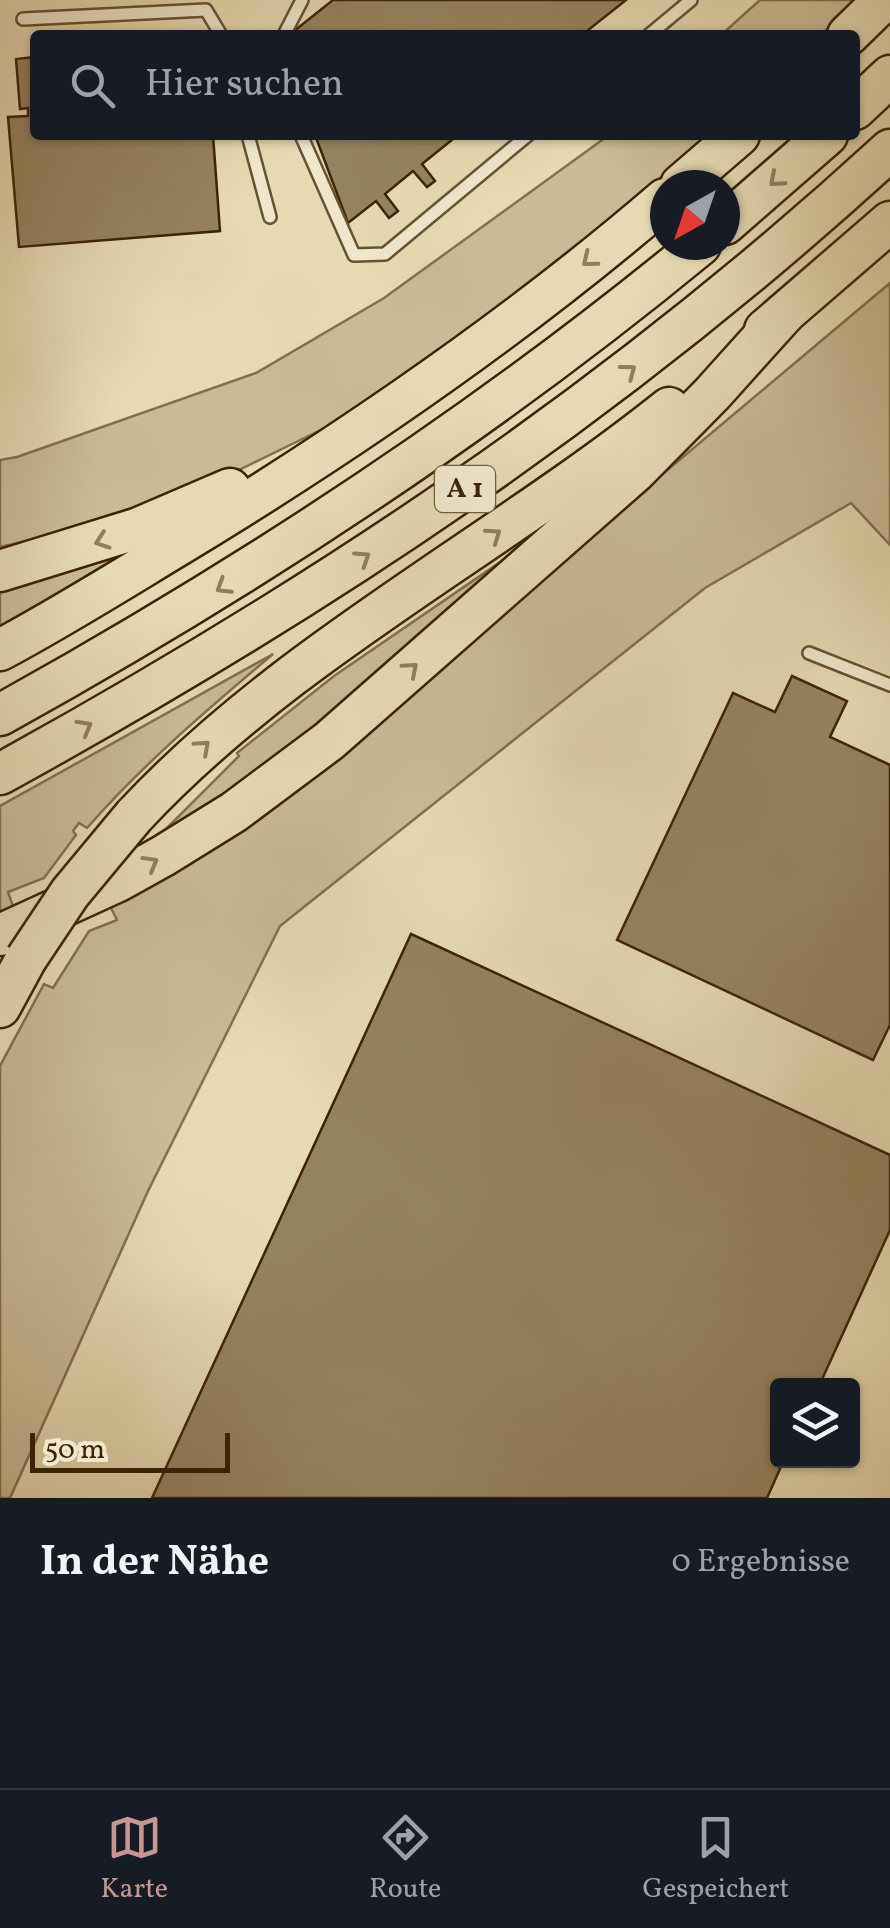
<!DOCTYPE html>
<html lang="de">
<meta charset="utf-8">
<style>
:root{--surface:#171b24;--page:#20242c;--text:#f1f3f6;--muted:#9ea1a6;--line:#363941;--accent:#c59692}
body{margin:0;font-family:Vollkorn,serif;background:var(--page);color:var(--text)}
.controls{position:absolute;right:30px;bottom:30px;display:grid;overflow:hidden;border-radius:10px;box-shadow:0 2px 8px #0004}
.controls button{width:90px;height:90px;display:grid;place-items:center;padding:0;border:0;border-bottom:2px solid var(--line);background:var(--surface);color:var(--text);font:50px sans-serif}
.compass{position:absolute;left:650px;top:170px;width:90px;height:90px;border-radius:50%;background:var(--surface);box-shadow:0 2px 8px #0004;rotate:220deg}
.scale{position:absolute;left:30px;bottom:25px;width:200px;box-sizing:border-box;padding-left:10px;border:5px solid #3c2406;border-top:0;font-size:28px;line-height:35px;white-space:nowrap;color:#3c2406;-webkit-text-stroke:8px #eee7ce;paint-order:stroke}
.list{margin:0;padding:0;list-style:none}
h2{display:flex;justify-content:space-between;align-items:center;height:130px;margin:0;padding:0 40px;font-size:42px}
h2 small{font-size:32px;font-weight:400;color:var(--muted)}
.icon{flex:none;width:55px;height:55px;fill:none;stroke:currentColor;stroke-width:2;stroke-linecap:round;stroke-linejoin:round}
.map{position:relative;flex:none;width:890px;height:1498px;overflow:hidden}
.search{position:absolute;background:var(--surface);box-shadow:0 2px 8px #0004;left:30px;right:30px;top:30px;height:110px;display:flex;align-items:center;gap:25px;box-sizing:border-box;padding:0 35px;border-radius:10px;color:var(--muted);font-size:38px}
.sheet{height:290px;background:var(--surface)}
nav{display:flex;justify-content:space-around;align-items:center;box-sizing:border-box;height:140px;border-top:2px solid var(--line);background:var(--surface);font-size:28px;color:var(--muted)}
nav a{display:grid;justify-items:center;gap:5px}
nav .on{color:var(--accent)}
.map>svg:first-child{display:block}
.green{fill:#c8bb96;stroke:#82704e;stroke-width:2.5}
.building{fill:#948360;stroke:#3c2406;stroke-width:2.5}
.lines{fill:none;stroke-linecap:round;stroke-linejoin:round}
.service-casing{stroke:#665231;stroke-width:16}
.motorway-casing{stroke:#3c2406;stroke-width:45}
.service{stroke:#eee7ce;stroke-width:11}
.motorway{stroke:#e5dab3;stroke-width:40}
.motorway-bridge-casing{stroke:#3c2406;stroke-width:45;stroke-linecap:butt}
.motorway-bridge{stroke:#e5dab3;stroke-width:40}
.oneway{stroke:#907f5c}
.labels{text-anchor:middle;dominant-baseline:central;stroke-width:8;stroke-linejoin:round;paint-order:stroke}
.shield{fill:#eee7ce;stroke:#715e42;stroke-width:2.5}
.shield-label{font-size:28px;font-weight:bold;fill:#3c2406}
</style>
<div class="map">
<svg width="890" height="1498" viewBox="0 0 890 1498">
<rect width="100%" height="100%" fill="#e5dab3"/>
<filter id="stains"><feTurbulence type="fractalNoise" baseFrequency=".002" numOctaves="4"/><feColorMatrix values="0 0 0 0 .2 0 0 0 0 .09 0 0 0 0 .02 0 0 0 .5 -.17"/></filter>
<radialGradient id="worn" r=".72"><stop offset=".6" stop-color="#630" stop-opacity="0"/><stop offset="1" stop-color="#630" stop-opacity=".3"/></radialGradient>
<g class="green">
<path d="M760,0H855L821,35H721Z"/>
<path d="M609,135H719L585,246L335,423L157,510L0,547V460L17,457L256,373L384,298Z"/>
<path d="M890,283V545L851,503L705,588L280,926L148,1191L10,1498H0V1066L44,984L53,988L89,931L117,920L108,902L501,610Z"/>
<path d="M547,530L414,646L229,797L159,836L239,756L237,753L334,676Z"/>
<path d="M152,543L0,631V585Z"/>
<path d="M273,654C208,709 143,764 87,828L79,823L73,831L76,835L44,878L8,892L15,912L0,919V806Z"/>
</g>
<g class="building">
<path d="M333,0H626L582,35H289Z"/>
<path d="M35,57V135H213L220,231L19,247L8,117L28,116V108L20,109L16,59Z"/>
<path d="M315,135H458L422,164L435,181L427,187L413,171L385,194L398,211L389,218L376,201L348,223Z"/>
<path d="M792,676L847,701L830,737L890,765V1025L873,1060L617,940L733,693L775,712Z"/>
<path d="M411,934L890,1155V1230L819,1386H778V1460H784L767,1498H152Z"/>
</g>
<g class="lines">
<g class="service-casing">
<g id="service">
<path d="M23,19L206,10L221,35"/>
<path d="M284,35L302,0"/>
<path d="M649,35L691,0"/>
<path d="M248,135L270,217"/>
<path d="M301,135L354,255L385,254L528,135"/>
<path d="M809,653L890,685"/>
</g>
</g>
<g class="motorway-casing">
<g id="motorway">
<path d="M848,35L884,0"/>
<path d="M855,109L890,76"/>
<path d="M681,185L739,135"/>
<path d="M725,224L827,135"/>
<path d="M765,330L890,222"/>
<path d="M0,571L139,528L230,489"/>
<path d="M0,650C60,618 119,581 177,546C347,443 514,329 665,199"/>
<path d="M0,715C247,578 482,425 700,245"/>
<path d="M0,774C324,596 618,400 890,150"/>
<path d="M134,816C288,651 494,548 669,408"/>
<path d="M0,935L118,881L163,856L234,812L329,741L636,471L712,394L784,314"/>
<path d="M0,1007L26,959"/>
</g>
</g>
<use href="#service" class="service"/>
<use href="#motorway" class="motorway"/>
<g class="motorway-bridge-casing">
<path id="motorway-bridge" d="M26,959L70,893L134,816"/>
</g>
<use href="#motorway-bridge" class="motorway-bridge"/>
</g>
<defs><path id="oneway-chevron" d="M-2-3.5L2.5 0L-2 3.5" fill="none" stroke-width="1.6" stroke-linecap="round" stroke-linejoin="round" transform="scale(2.5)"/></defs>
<g class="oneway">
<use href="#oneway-chevron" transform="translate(776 180) rotate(139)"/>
<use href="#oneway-chevron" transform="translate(589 260) rotate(141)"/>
<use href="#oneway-chevron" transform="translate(629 371) rotate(-37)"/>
<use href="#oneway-chevron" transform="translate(494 535) rotate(-35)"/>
<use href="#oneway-chevron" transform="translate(102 541) rotate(161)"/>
<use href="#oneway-chevron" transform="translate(363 558) rotate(-33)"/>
<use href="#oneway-chevron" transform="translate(223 587) rotate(148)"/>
<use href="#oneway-chevron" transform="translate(411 669) rotate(-41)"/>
<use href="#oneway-chevron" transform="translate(85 727) rotate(-29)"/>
<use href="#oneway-chevron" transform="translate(203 747) rotate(-42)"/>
<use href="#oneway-chevron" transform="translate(151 863) rotate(-30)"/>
</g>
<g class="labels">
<rect class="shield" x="435" y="466" width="60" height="46" rx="8"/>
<g class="shield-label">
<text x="465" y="489">A 1</text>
</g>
</g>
<rect width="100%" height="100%" filter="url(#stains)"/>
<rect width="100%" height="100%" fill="url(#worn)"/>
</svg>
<div class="controls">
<button><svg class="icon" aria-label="layers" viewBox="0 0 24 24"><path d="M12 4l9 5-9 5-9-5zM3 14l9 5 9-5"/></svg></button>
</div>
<svg class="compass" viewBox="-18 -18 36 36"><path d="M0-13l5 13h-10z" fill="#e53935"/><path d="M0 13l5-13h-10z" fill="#9ea1a6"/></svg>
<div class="scale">50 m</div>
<div class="search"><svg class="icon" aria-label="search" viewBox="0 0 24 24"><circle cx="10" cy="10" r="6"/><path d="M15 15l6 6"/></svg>Hier suchen</div>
</div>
<section class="sheet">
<h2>In der Nähe<small>0 Ergebnisse</small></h2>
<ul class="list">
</ul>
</section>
<nav>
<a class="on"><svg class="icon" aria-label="map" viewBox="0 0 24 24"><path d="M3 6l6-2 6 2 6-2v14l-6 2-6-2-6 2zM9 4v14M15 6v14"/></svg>Karte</a>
<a><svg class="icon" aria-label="directions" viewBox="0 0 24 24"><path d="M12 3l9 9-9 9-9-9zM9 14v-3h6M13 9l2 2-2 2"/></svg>Route</a>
<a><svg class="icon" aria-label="saved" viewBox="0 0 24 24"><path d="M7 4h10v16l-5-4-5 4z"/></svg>Gespeichert</a>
</nav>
